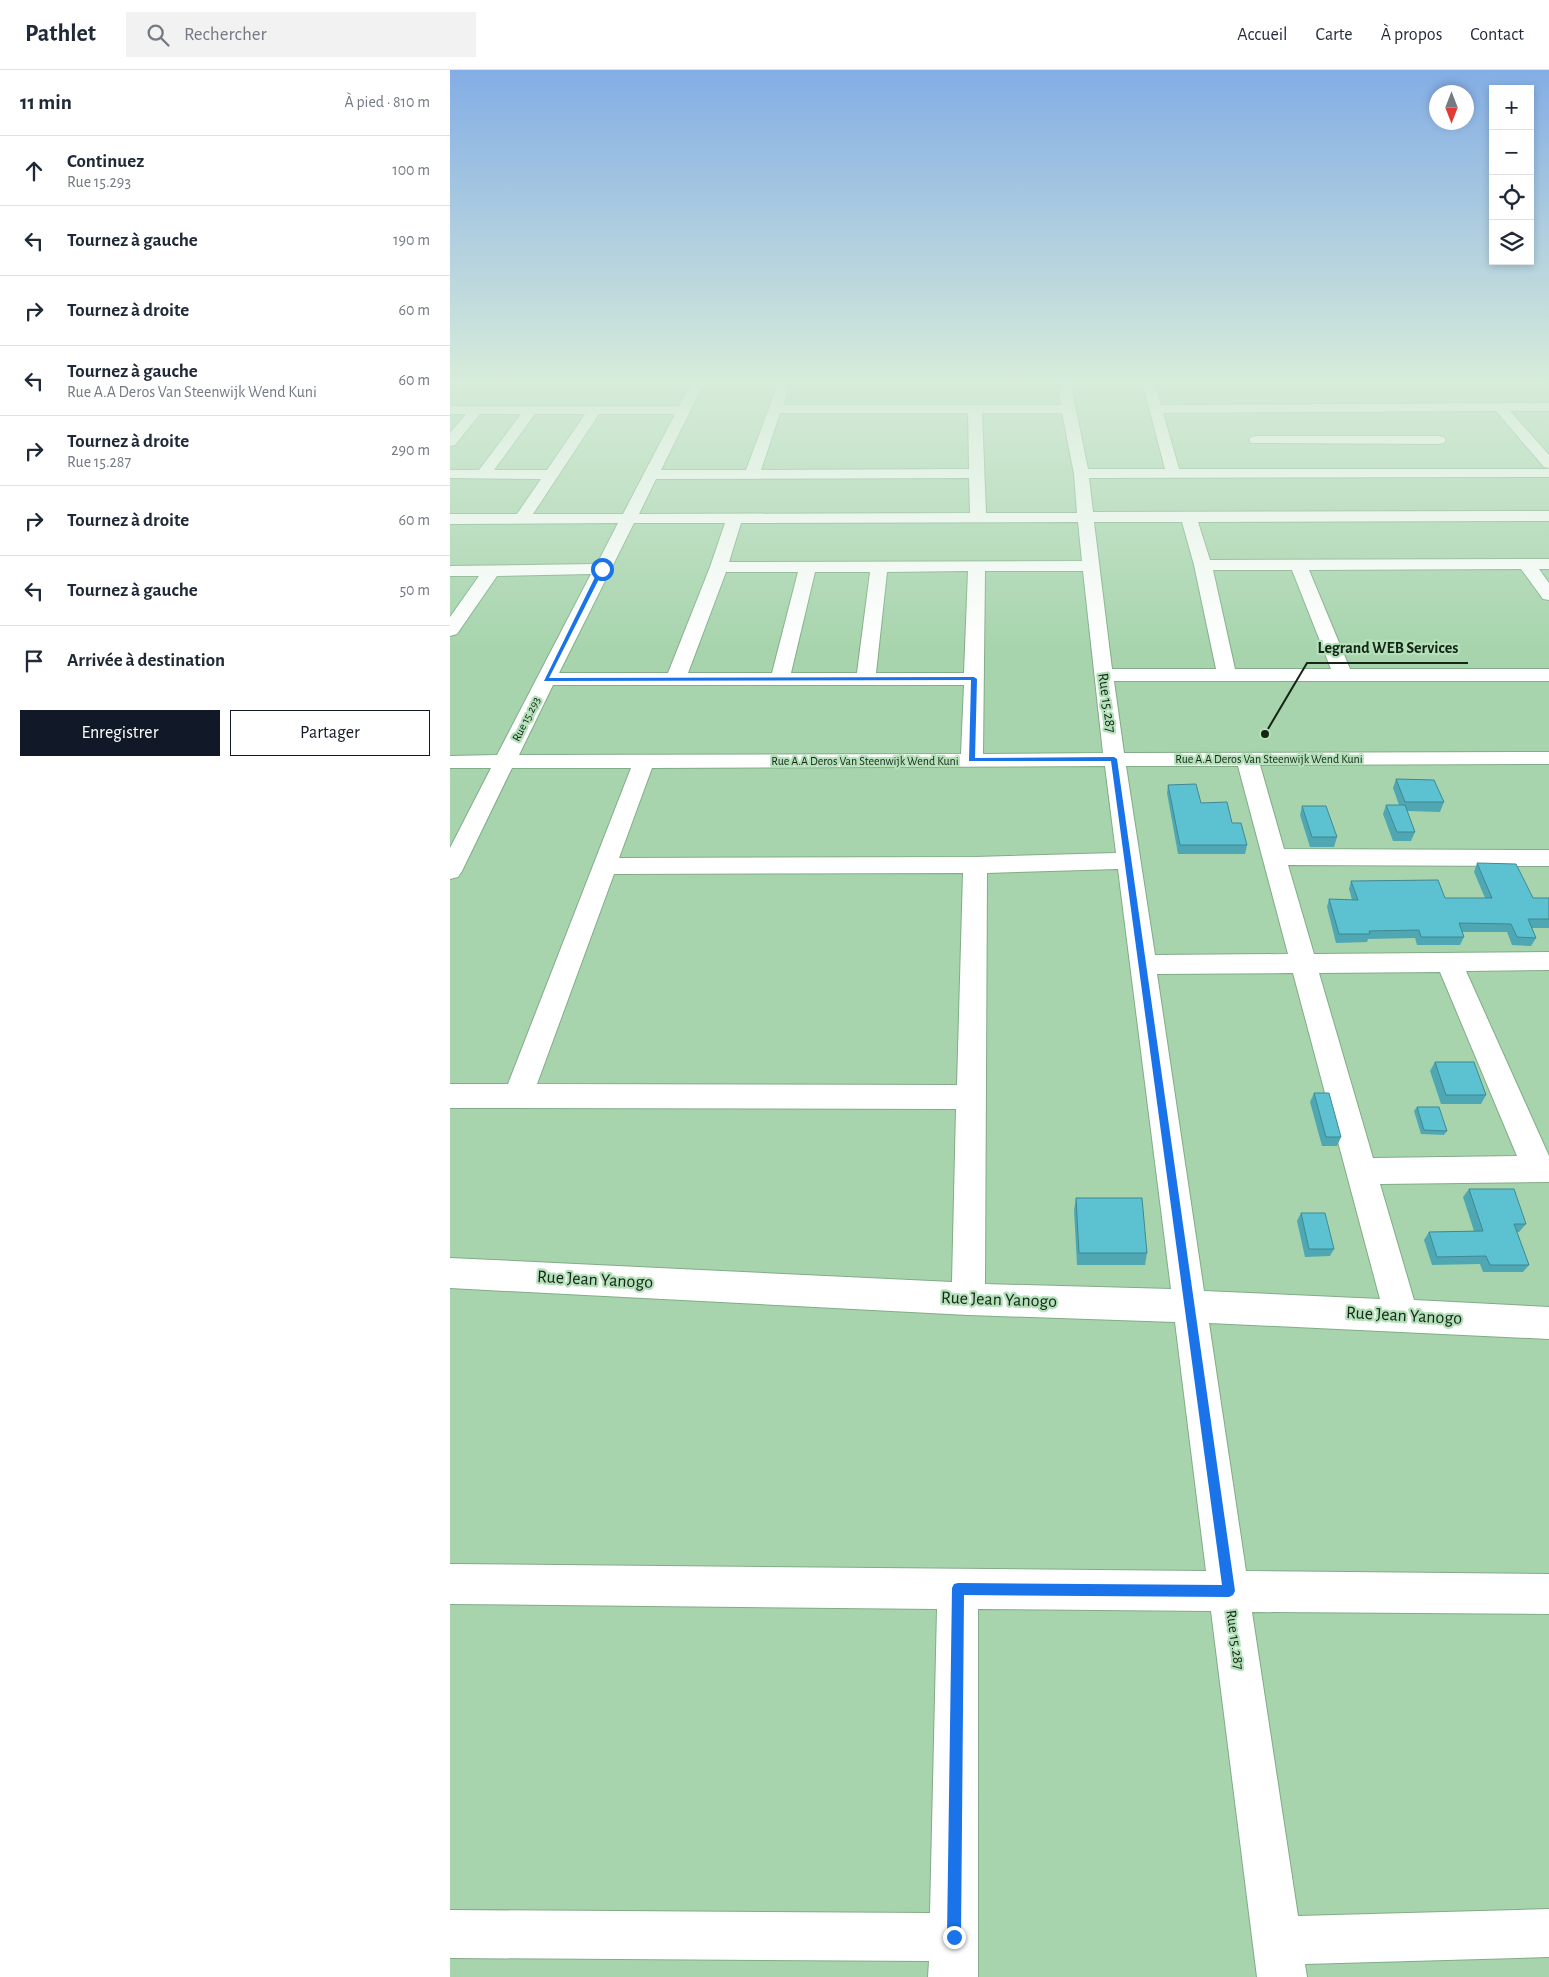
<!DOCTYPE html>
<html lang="fr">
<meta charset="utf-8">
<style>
:root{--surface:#fff;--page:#f2f2f3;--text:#1f2937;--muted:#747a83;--line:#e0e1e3;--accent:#111827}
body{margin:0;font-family:"Alegreya Sans",sans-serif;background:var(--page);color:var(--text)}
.controls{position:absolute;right:15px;top:15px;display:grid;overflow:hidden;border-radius:0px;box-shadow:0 2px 8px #0003}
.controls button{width:45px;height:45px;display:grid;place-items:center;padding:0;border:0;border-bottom:1px solid var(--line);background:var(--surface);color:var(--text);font:25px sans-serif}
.compass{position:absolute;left:979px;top:15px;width:45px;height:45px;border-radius:50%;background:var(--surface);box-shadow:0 2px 8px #0003;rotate:180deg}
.stop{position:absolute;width:15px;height:15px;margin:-11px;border:4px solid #1a73e8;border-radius:50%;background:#fff}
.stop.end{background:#1a73e8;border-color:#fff;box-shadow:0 1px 5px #0008}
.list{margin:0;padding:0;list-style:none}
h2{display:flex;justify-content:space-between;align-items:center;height:65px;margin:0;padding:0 20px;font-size:21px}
h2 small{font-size:16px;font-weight:400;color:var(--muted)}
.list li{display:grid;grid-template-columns:32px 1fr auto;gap:15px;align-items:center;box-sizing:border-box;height:70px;padding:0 20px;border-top:1px solid var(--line)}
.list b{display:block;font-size:19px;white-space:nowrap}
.list p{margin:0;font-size:16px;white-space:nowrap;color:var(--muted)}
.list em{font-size:16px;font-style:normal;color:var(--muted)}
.actions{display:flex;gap:10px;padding:15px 20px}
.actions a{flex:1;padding:11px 0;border:1px solid var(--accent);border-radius:0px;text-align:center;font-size:18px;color:var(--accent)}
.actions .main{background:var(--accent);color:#fff}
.icon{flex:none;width:28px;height:28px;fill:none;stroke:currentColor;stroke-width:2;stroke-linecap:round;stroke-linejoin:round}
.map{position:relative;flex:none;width:1099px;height:1907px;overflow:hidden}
header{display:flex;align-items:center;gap:30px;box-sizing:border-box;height:70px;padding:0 25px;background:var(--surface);border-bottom:1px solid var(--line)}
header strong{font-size:24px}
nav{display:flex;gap:28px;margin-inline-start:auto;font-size:18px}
.search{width:350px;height:45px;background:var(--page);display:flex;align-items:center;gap:12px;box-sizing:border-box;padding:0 18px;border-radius:0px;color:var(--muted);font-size:19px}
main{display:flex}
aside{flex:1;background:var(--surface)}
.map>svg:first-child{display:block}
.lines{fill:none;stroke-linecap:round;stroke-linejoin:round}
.minor-casing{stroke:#81ac87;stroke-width:2}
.minor{fill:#fff;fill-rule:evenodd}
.wall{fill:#4fa7b4}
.building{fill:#5cc2d1;stroke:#408892}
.route{fill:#1a73e8}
.labels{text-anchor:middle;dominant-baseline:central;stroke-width:4.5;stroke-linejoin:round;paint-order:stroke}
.far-street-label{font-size:12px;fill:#152617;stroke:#b4e1ba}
.street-label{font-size:15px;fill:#152617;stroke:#b4e1ba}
.near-street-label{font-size:18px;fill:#152617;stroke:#b4e1ba}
.leader{fill:none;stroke:#152617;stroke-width:2}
.callout-dot{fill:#152617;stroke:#b4e1ba;stroke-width:2}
.callout-label{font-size:16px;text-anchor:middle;font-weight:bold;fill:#152617;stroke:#b4e1ba;stroke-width:4.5;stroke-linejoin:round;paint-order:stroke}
</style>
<header>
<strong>Pathlet</strong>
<div class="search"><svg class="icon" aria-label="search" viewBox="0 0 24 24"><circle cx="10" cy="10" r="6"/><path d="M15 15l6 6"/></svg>Rechercher</div>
<nav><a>Accueil</a><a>Carte</a><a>À propos</a><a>Contact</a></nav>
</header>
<main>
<aside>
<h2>11 min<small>À pied · 810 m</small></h2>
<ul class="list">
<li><svg class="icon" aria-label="ahead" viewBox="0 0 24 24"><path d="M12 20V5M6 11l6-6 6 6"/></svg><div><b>Continuez</b><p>Rue 15.293</p></div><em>100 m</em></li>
<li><svg class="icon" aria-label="left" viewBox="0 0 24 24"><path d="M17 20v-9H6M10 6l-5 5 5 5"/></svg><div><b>Tournez à gauche</b></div><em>190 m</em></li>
<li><svg class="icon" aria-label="right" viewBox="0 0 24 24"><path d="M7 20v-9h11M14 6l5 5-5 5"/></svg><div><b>Tournez à droite</b></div><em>60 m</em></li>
<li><svg class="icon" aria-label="left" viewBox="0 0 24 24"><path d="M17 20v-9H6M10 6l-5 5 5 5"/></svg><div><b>Tournez à gauche</b><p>Rue A.A Deros Van Steenwijk Wend Kuni</p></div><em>60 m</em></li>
<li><svg class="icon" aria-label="right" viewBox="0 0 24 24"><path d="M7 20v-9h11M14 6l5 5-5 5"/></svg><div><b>Tournez à droite</b><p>Rue 15.287</p></div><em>290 m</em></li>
<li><svg class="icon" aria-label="right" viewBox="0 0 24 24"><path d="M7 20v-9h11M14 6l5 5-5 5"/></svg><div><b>Tournez à droite</b></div><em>60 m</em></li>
<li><svg class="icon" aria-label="left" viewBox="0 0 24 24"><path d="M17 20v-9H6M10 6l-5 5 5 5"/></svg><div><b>Tournez à gauche</b></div><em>50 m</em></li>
<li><svg class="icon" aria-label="arrive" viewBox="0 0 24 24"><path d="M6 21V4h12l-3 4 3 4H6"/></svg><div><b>Arrivée à destination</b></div></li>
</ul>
<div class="actions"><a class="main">Enregistrer</a><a>Partager</a></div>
</aside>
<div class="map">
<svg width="1099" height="1907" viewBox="0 0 1099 1907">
<rect width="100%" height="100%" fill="#a7d4ad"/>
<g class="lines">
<g class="minor-casing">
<g id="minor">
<path d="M243,311H255L211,400H296L329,311H341L333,335H611L608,311H620L638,399H715L692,311H704L711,335L1099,333V341H1060L1099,385V398L1094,397L1046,341L713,343L729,399H1099V407L639,408L643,442L1099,441V451L748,452L760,490L1099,489V499H1089L1099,513V530L1093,529L1071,499L859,500L900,599H1099V611H664L674,683L1099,682V694L810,695L834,779L1099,780V796L838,795L864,884L1099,882V900L1016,901L1099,1086V1112L930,1114L964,1230L1099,1237V1269L759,1253L796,1501L1099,1504V1544L802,1542L848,1846L1099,1839V1887L855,1894L857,1907H807L761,1541L528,1539V1907H478L479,1891L0,1888V1840L480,1843L487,1539L0,1534V1494L756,1501L725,1252L518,1245L0,1218V1188L502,1212L506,1039L0,1038V1014H58L181,698H62L12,801L8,807L0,809V778L41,698H0V686L47,685L141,504L47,506L7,564L0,566V547L29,506H0V496L147,494L168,453L0,454V444H67L91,409L0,408V400H29L71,344H30L5,375L0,376V363L16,344H0V336H229ZM330,343H518L519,399L311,400ZM532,343H612L624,404L627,443H536ZM85,344H135L97,400H44ZM149,344H225L173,444H83ZM519,408L520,443L189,444L206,409ZM628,452L632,491L279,492L291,453ZM644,452H732L744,495L766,599H662ZM184,453H275L260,497L218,603H109ZM763,500H842L881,599H785ZM518,501L514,603H426L437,502ZM535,501H633L653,683L533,684ZM276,502H348L322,603H238ZM365,502H420L407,603H341ZM103,615H514L511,684L69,685ZM655,696L666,783L525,787L169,788L202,698ZM676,696H788L838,884L705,885ZM668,799L721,1219L535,1214L537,803ZM513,803L507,1015L87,1014L164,804ZM990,902L1067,1086L923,1088L869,903ZM843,903L930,1229L754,1221L707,904Z"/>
<path d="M806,366H989L994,367L996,370L994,373L989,374L801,373L799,370L801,367Z"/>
</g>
</g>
<use href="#minor" class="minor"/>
</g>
<g class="wall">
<path d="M946,709L994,732L990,742L957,741L965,762L961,771H943L933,744L936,735H949L943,718Z"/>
<path d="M718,715L751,733L782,753L797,775L795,784H728L717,723Z"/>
<path d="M852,736L887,767L884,777H860L850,745Z"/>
<path d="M1027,793L1083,828H1099V858H1082L1086,868L1081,876L1062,875L1057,862H1012L1014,867L1010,875H967L965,868L918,869L917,872L886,873L877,837L879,829L902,830L899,819L901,811L995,828H1035L1024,802Z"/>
<path d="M985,992L1036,1025L1031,1034H991L980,1001Z"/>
<path d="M864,1023L891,1067L887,1076H872L860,1032Z"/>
<path d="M967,1037L997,1061L994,1065L971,1064L964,1041Z"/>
<path d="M1019,1119L1076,1154L1069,1162H1067L1079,1195L1073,1202H1033L1030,1194L982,1195L974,1170L979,1162L1024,1161L1013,1127Z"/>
<path d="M626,1128L697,1183L695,1195H627L624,1140Z"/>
<path d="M851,1143L884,1179L880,1186L855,1187L847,1151Z"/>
</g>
<g class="building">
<path d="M946,709L984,710L994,732H955Z"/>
<path d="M746,714L751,733L777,732L782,753H791L797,775H730L718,715Z"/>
<path d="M936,735H955L965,762H947Z"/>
<path d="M852,736H876L887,767H862Z"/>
<path d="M1027,793L1066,794L1083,828H1099V849H1078L1086,868L1067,867L1061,854L1009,853L1014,867H971L969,860L919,861L920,864H889L879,829L908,830L901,811L988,810L995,828H1042Z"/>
<path d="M985,992H1024L1036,1025H996Z"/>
<path d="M864,1023H879L891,1067H876Z"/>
<path d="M967,1037H989L997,1061L974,1060Z"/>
<path d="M1019,1119H1064L1076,1154H1064L1079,1195H1040L1036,1186L987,1187L979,1162L1033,1161Z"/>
<path d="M626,1128H692L697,1183H629Z"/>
<path d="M851,1143H875L884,1179H859Z"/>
</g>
<linearGradient id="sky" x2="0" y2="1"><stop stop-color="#83ade5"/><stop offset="0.54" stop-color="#d7ecda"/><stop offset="1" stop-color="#d7ecda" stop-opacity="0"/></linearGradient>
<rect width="1099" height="578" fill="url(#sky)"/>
<path class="route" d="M152,498L154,499L99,608L524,607L527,609L525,688L664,687L667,689L785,1521L783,1525L779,1527L514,1525L511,1867L509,1872L504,1875L499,1872L497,1867L502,1518L504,1514L508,1513L772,1515L661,691H519L521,610L94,611L149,499Z"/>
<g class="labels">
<g class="far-street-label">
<text transform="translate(76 649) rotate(-63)">Rue 15.293</text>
<text x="819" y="689">Rue A.A Deros Van Steenwijk Wend Kuni</text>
<text x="415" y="691">Rue A.A Deros Van Steenwijk Wend Kuni</text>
</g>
<g class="street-label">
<text transform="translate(657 633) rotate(82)">Rue 15.287</text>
<text transform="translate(785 1570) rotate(82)">Rue 15.287</text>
</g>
<g class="near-street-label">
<text transform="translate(145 1210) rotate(3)">Rue Jean Yanogo</text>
<text transform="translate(549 1230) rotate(2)">Rue Jean Yanogo</text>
<text transform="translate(954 1246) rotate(3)">Rue Jean Yanogo</text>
</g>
</g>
<path class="leader" d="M815 664L857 593H1018"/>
<circle class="callout-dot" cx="815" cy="664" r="5"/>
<g class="callout-label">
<text x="938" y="583">Legrand WEB Services</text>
</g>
</svg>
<div class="controls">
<button>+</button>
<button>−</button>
<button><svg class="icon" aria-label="locate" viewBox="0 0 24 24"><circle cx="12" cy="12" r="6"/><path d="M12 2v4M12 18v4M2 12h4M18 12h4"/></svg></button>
<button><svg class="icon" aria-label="layers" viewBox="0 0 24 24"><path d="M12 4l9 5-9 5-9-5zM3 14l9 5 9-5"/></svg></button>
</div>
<svg class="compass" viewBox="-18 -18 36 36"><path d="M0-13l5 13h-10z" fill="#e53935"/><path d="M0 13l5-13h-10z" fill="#747a83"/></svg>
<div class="stop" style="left:152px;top:499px"></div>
<div class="stop end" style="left:504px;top:1867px"></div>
</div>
</main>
